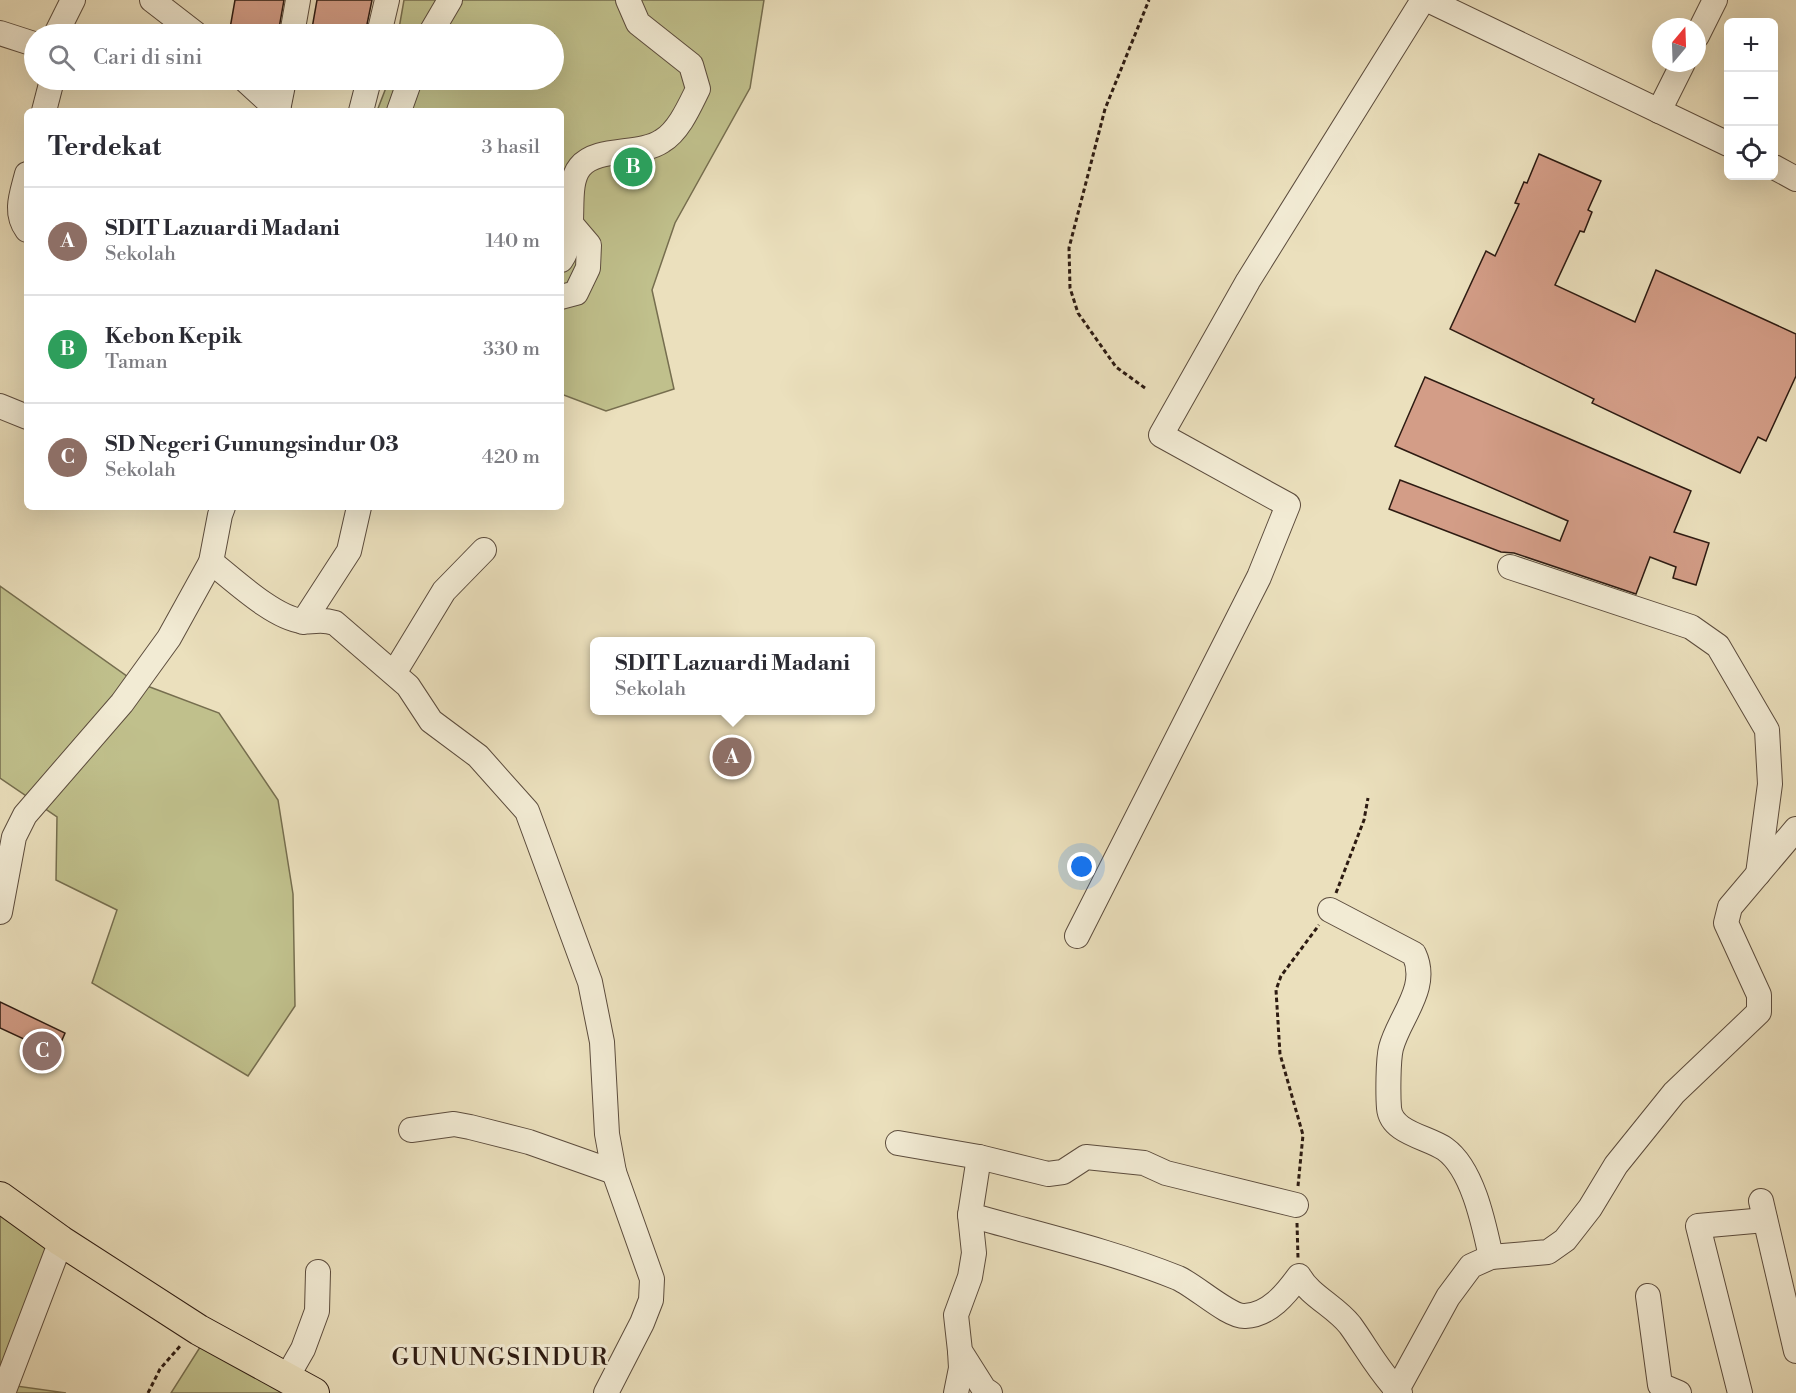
<!DOCTYPE html>
<html lang="id">
<meta charset="utf-8">
<style>
:root{--surface:#fff;--page:#f7f7f7;--text:#2b2b33;--muted:#7c7c81;--line:#e1e1e2;--accent:#2563eb}
body{margin:0;font-family:"Libre Bodoni",serif;background:var(--page);color:var(--text)}
.controls{position:absolute;right:18px;top:18px;display:grid;overflow:hidden;border-radius:9px;box-shadow:0 6px 24px #0002}
.controls button{width:54px;height:54px;display:grid;place-items:center;padding:0;border:0;border-bottom:2px solid var(--line);background:var(--surface);color:var(--text);font:30px sans-serif}
.compass{position:absolute;left:1652px;top:18px;width:54px;height:54px;border-radius:50%;background:var(--surface);box-shadow:0 6px 24px #0002;rotate:19deg}
.you{position:absolute;left:1082px;top:867px;width:21px;height:21px;margin:-15px;border:4px solid #fff;border-radius:50%;background:#1a73e8;box-shadow:0 0 0 9px #1a73e833}
.badge{display:grid;place-items:center;width:39px;height:39px;border-radius:50%;background:var(--accent);color:#fff;font-size:20px;font-weight:700}
.pin{position:absolute;translate:-50% -50%;border:3px solid #fff;box-shadow:0 2px 6px #0006}
.popup{position:absolute;left:590px;top:637px;width:285px;height:78px;box-sizing:border-box;display:grid;place-content:center;border-radius:9px;background:var(--surface);filter:drop-shadow(0 2px 4px #0005);font-size:20px;white-space:nowrap;color:var(--muted)}
.popup b{font-size:22px;color:var(--text)}
.popup::after{content:'';position:absolute;left:50%;top:100%;margin-left:-12px;border:12px solid transparent;border-top-color:var(--surface)}
.list{margin:0;padding:0;list-style:none}
h2{display:flex;justify-content:space-between;align-items:center;height:78px;margin:0;padding:0 24px;font-size:26px}
h2 small{font-size:20px;font-weight:400;color:var(--muted)}
.list li{display:grid;grid-template-columns:39px 1fr auto;gap:18px;align-items:center;box-sizing:border-box;height:108px;padding:0 24px;border-top:2px solid var(--line)}
.list b{display:block;font-size:22px;white-space:nowrap}
.list p{margin:0;font-size:20px;white-space:nowrap;color:var(--muted)}
.list em{font-size:20px;font-style:normal;color:var(--muted)}
.icon{flex:none;width:33px;height:33px;fill:none;stroke:currentColor;stroke-width:2;stroke-linecap:round;stroke-linejoin:round}
.map{position:relative;flex:none;width:1796px;height:1393px;overflow:hidden}
.search{position:absolute;background:var(--surface);box-shadow:0 6px 24px #0002;left:24px;top:24px;width:540px;height:66px;display:flex;align-items:center;gap:15px;box-sizing:border-box;padding:0 21px;border-radius:33px;color:var(--muted);font-size:22px}
.panel{position:absolute;background:var(--surface);box-shadow:0 6px 24px #0002;left:24px;top:108px;width:540px;height:402px;border-radius:9px}
.map>svg:first-child{display:block}
.green{fill:#c0c08c;stroke:#766e4f;stroke-width:1.5}
.building{fill:#d39d87;stroke:#2d1b12;stroke-width:1.5}
.lines{fill:none;stroke-linecap:round;stroke-linejoin:round}
.minor-casing{stroke:#5c4c3d;stroke-width:26}
.major-casing{stroke:#2d1b12;stroke-width:32}
.path{stroke:#2d1b12;stroke-width:3;stroke-dasharray:4.5 3;stroke-linecap:butt}
.minor{stroke:#f2ebd4;stroke-width:24}
.major{stroke:#ebe0bd;stroke-width:30}
.labels{text-anchor:middle;dominant-baseline:central;stroke-width:6;stroke-linejoin:round;paint-order:stroke}
.quarter-label{font-size:24px;letter-spacing:1.5px;fill:#2d1b12;stroke:#f2ebd4}
</style>
<div class="map">
<svg width="1796" height="1393" viewBox="0 0 1796 1393">
<rect width="100%" height="100%" fill="#ebe0bd"/>
<filter id="stains"><feTurbulence type="fractalNoise" baseFrequency=".00333" numOctaves="4"/><feColorMatrix values="0 0 0 0 .2 0 0 0 0 .09 0 0 0 0 .02 0 0 0 .5 -.17"/></filter>
<radialGradient id="worn" r=".72"><stop offset=".6" stop-color="#630" stop-opacity="0"/><stop offset="1" stop-color="#630" stop-opacity=".3"/></radialGradient>
<g class="green">
<path d="M404,0H764L750,88L675,223L652,290L674,389L606,411L561,394V111H377L389,80H554V34H398Z"/>
<path d="M0,586L134,681L219,713L278,800L293,894L295,1006L248,1076L92,983L117,910L56,880L57,817L0,778Z"/>
<path d="M0,1194L71,1243L16,1386L66,1393H0Z"/>
<path d="M209,1333L310,1393H171Z"/>
</g>
<g class="building">
<path d="M235,0H284L278,34H229Z"/>
<path d="M317,0H372L365,34H311Z"/>
<path d="M1539,154L1601,181L1588,210L1592,212L1584,232L1580,231L1555,285L1635,322L1656,270L1796,334V376L1766,441L1758,437L1740,473L1592,403L1594,399L1450,329L1486,251L1495,256L1519,204L1515,203L1524,182L1527,183Z"/>
<path d="M1425,377L1691,491L1674,532L1709,543L1696,585L1673,578L1676,567L1650,557L1636,594L1514,553L1501,552L1389,509L1400,480L1560,541L1568,521L1395,446Z"/>
<path d="M0,1002L65,1033L56,1054L0,1028Z"/>
</g>
<g class="lines">
<g class="minor-casing">
<g id="minor">
<path d="M152,0L196,34"/>
<path d="M1428,0L1728,144"/>
<path d="M0,33L34,44"/>
<path d="M56,34L73,0"/>
<path d="M292,34L298,0"/>
<path d="M379,34L387,0"/>
<path d="M430,34L450,0"/>
<path d="M1697,36L1715,0"/>
<path d="M245,80L279,111"/>
<path d="M278,110L284,80"/>
<path d="M44,111L52,80"/>
<path d="M361,111L369,80"/>
<path d="M399,111L410,80"/>
<path d="M1659,111L1683,63"/>
<path d="M1774,167L1796,179"/>
<path d="M27,174C22,194 14,212 27,230"/>
<path d="M561,260C580,233 563,188 580,167C597,146 640,156 662,141C679,131 690,105 698,89L691,65L638,23L628,0"/>
<path d="M561,297L576,293L588,268L589,245L572,225"/>
<path d="M0,406L27,417"/>
<path d="M211,562C234,580 274,618 302,621C315,623 319,618 335,623L408,686L431,721L478,756L527,811L590,982L602,1042L607,1134L614,1172L652,1279L651,1300L642,1323L606,1393"/>
<path d="M1510,567L1691,627L1718,646L1767,730L1770,784L1758,874"/>
<path d="M303,622L349,551L359,507"/>
<path d="M392,671L399,665L444,591L484,550"/>
<path d="M1330,910L1414,954C1430,988 1399,1017 1391,1048C1388,1060 1388,1095 1389,1108C1391,1133 1428,1137 1445,1149C1473,1169 1484,1225 1491,1257"/>
<path d="M0,912L14,837L25,815L122,703L169,638L211,562L220,515L223,507"/>
<path d="M1077,936L1259,577L1288,505L1161,435L1248,281L1423,0"/>
<path d="M411,1130L454,1124L470,1127L529,1142L614,1172"/>
<path d="M898,1143L979,1157L970,1215C1040,1235 1111,1251 1178,1278C1196,1286 1229,1317 1245,1316C1269,1315 1286,1294 1299,1276C1310,1296 1335,1306 1350,1325C1366,1347 1378,1370 1397,1390L1395,1393"/>
<path d="M979,1157L1048,1174L1063,1172L1086,1157L1144,1163L1166,1173L1296,1205"/>
<path d="M1761,1201L1796,1351"/>
<path d="M970,1215L974,1253L970,1277L956,1315L960,1351L984,1389L990,1393"/>
<path d="M1648,1296L1660,1385L1679,1393"/>
<path d="M287,1377L303,1349L317,1311L318,1272"/>
<path d="M3,1393L61,1241"/>
<path d="M956,1393L961,1368L960,1351"/>
<path d="M1400,1393L1397,1390L1448,1297L1471,1266L1491,1257L1548,1252L1565,1240L1590,1208L1616,1165L1674,1093L1759,1012V995L1726,923L1730,907L1796,829"/>
<path d="M1740,1393L1698,1226L1765,1220"/>
</g>
</g>
<g class="major-casing">
<path id="major" d="M0,1197L61,1241L199,1330L314,1393"/>
</g>
<g class="path">
<path d="M1145,388L1116,367L1078,313L1070,288L1069,248L1105,109L1149,0"/>
<path d="M1336,893L1364,820L1368,798"/>
<path d="M1298,1186L1303,1135L1280,1054L1276,990L1281,976L1319,925"/>
<path d="M1297,1223L1298,1258"/>
<path d="M148,1393L160,1369L181,1345"/>
</g>
<use href="#minor" class="minor"/>
<use href="#major" class="major"/>
</g>
<g class="labels">
<g class="quarter-label">
<text x="500" y="1358">GUNUNGSINDUR</text>
</g>
</g>
<rect width="100%" height="100%" filter="url(#stains)"/>
<rect width="100%" height="100%" fill="url(#worn)"/>
</svg>
<div class="controls">
<button>+</button>
<button>−</button>
<button><svg class="icon" aria-label="locate" viewBox="0 0 24 24"><circle cx="12" cy="12" r="6"/><path d="M12 2v4M12 18v4M2 12h4M18 12h4"/></svg></button>
</div>
<svg class="compass" viewBox="-18 -18 36 36"><path d="M0-13l5 13h-10z" fill="#e53935"/><path d="M0 13l5-13h-10z" fill="#7c7c81"/></svg>
<div class="you"></div>
<div class="pin badge" style="left:732px;top:757px;background:#8d6e63">A</div>
<div class="popup"><b>SDIT Lazuardi Madani</b>Sekolah</div>
<div class="pin badge" style="left:633px;top:167px;background:#2e9e5b">B</div>
<div class="pin badge" style="left:42px;top:1051px;background:#8d6e63">C</div>
<div class="search"><svg class="icon" aria-label="search" viewBox="0 0 24 24"><circle cx="10" cy="10" r="6"/><path d="M15 15l6 6"/></svg>Cari di sini</div>
<section class="panel">
<h2>Terdekat<small>3 hasil</small></h2>
<ul class="list">
<li><span class="badge" style="background:#8d6e63">A</span><div><b>SDIT Lazuardi Madani</b><p>Sekolah</p></div><em>140 m</em></li>
<li><span class="badge" style="background:#2e9e5b">B</span><div><b>Kebon Kepik</b><p>Taman</p></div><em>330 m</em></li>
<li><span class="badge" style="background:#8d6e63">C</span><div><b>SD Negeri Gunungsindur 03</b><p>Sekolah</p></div><em>420 m</em></li>
</ul>
</section>
</div>
